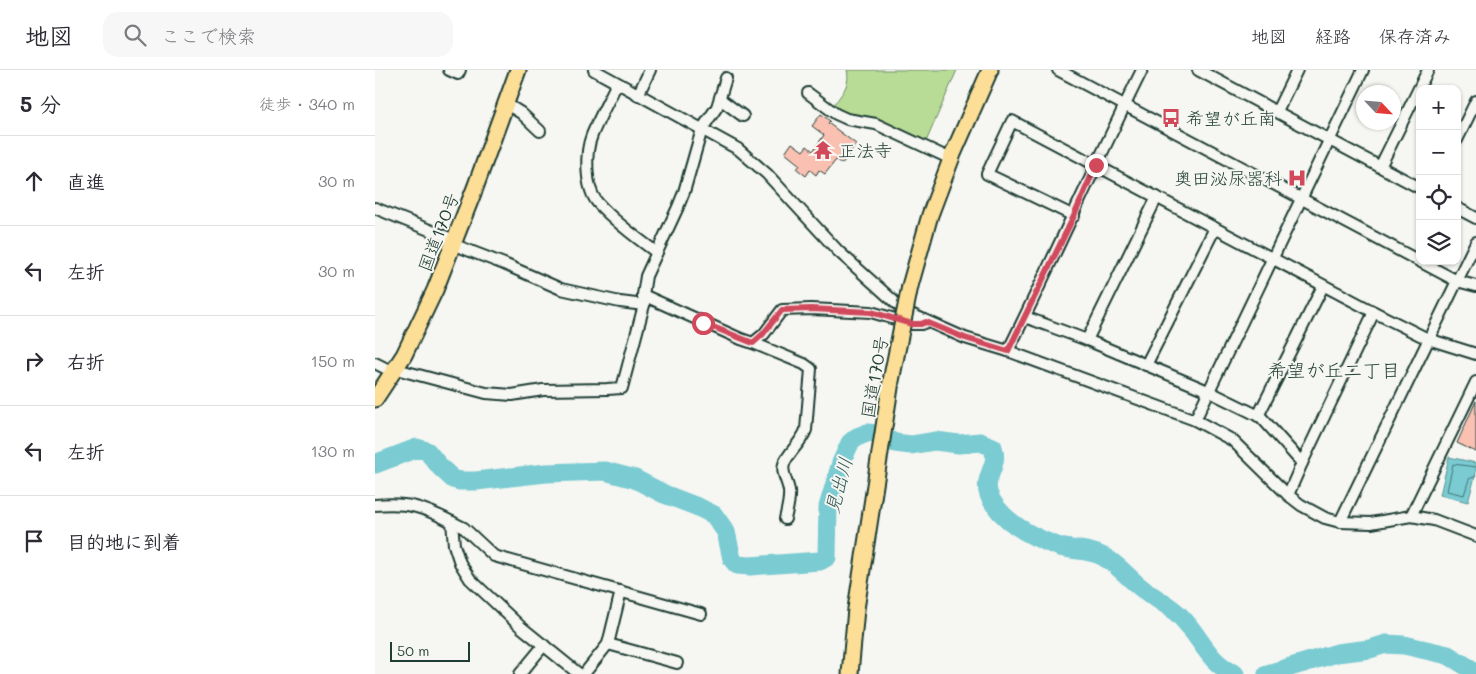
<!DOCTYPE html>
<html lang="ja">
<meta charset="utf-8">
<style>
:root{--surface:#fff;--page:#f7f7f7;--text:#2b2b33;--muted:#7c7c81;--line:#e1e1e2}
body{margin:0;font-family:Mali,"Klee One",sans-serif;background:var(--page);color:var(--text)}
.controls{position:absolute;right:15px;top:15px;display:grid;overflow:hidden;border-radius:10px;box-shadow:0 1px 4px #0004}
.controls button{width:45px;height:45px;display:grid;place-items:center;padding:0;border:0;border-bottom:1px solid var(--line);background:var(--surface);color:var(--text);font:25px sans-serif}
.compass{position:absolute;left:981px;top:15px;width:45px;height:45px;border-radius:50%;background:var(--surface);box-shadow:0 1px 4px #0004;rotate:116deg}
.scale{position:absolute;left:15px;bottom:12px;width:80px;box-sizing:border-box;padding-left:5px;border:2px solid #1f3d34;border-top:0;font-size:14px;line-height:18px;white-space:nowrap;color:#1f3d34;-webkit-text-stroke:4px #f6f6f2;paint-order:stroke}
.stop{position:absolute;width:15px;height:15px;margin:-11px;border:4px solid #d1495b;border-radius:50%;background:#fff}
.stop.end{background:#d1495b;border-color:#fff;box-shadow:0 1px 5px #0008}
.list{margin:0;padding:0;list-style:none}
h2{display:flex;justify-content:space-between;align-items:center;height:65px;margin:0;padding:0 20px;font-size:21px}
h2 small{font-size:16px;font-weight:400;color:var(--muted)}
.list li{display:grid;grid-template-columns:32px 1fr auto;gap:15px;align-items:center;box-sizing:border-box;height:90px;padding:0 20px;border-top:1px solid var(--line)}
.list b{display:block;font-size:19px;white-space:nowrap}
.list em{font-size:16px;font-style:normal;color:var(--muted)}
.icon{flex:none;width:28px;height:28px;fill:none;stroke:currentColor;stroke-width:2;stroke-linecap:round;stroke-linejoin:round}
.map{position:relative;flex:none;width:1101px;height:604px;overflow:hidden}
header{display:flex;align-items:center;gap:30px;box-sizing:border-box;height:70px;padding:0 25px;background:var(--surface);border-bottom:1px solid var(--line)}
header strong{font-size:24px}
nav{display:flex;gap:28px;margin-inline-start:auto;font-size:18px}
.search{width:350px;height:45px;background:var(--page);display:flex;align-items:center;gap:12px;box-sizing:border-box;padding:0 18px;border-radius:15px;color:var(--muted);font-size:19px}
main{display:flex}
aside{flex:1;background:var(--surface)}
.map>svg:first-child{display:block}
.green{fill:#b8dc96;stroke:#6c8c65}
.water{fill:#7acbd2;stroke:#569293}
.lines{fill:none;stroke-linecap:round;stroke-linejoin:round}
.shore{stroke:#437673;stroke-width:1}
.river{stroke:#7acbd2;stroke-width:19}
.building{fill:#fac0b1;stroke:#1f3d34}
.minor-casing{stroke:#1f3d34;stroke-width:14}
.highway-casing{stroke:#1f3d34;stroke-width:19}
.minor{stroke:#f6f6f2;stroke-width:10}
.highway{stroke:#fcde96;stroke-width:15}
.highway-bridge-casing{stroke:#1f3d34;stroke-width:19;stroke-linecap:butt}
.highway-bridge{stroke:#fcde96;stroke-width:15}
.route{stroke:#d1495b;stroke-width:6}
.labels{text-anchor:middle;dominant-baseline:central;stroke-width:4;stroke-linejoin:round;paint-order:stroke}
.poi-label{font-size:18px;fill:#1f3d34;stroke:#f6f6f2;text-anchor:start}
.street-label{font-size:18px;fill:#1f3d34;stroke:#f6f6f2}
.neighbourhood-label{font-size:19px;fill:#1f3d34;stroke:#f6f6f2}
.water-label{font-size:19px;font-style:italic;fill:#315954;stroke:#f6f6f2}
</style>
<header>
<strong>地図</strong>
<div class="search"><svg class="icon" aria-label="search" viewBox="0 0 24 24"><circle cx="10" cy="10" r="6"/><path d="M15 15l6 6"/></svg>ここで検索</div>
<nav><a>地図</a><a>経路</a><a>保存済み</a></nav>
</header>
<main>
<aside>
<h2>5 分<small>徒歩 · 340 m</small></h2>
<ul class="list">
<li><svg class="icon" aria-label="ahead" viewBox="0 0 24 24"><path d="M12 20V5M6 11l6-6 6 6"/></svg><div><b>直進</b></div><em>30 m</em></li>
<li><svg class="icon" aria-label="left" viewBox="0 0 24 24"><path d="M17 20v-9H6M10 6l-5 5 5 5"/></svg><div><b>左折</b></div><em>30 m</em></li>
<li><svg class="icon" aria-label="right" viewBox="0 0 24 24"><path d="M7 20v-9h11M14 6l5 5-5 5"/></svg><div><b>右折</b></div><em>150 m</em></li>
<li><svg class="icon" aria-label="left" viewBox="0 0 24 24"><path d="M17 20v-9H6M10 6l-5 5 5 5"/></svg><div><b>左折</b></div><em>130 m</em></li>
<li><svg class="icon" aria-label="arrive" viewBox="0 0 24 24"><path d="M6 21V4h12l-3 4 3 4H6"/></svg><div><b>目的地に到着</b></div></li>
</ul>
</aside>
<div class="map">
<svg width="1101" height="604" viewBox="0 0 1101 604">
<rect width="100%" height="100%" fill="#f6f6f2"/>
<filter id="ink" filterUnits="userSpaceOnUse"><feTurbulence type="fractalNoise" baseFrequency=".02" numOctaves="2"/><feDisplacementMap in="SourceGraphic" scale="10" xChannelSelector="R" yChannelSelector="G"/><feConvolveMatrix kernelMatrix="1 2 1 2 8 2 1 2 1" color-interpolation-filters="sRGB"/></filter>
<g filter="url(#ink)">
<path class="green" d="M472,0H582L550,74L472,47L456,38C465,26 476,16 472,0Z"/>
<path class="water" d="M1074,387L1101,393V403L1093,432L1065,425Z"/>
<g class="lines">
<path class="shore" d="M1101,397L1078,394L1072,421L1089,425L1094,409L1101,406"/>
<g class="river">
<path d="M0,394L42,378L52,381L66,398L78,409L85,411H101L171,403L230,401L260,409L289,424L323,437L339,445L351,462L357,489L362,495L375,496L445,491L452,487L453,437L466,393L475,373L482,367L492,363L502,364L520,373L536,375L560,371L584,374L605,372L618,377C626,400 601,409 619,434C633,455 662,469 685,477C700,481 715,479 729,487C744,495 755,510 769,520C781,529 796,536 806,547C826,567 832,592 860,604"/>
<path d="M892,604L962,583L995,579L1011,574L1029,575L1073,585L1101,602"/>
</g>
</g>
<g class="building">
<path d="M446,44L455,51L453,53L481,74L467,94L461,90L450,104L444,100L441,105L435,100L431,106L422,99L425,95L410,83L417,73L428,81L432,76L438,81L449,65L437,56Z"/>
<path d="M1101,331V382L1082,373Z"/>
</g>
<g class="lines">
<g class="minor-casing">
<g id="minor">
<path d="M74,0L83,4L85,0"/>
<path d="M219,0L363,79L392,104L463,181L524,236L538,245L590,268L633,281L820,350L857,370L913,425L926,435L950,448L965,452L996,453L1036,446L1059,450L1101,466"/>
<path d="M683,0L1082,211L1101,216"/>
<path d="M823,0L1045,118"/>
<path d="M242,13C234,30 224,48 217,65C210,82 210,117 222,132C236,148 263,169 281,182"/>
<path d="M433,23L461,44L472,49L501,54L576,89"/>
<path d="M263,25L275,0"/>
<path d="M345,29L368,46"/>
<path d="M130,33L146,43L165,61"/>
<path d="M902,41L922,0"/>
<path d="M1082,70L1101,31"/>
<path d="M1005,97L1053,0"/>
<path d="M0,138L79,170"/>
<path d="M1082,138L1101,148"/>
<path d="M699,146L612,104L637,51L999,242L1053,269L1101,284"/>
<path d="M77,174L129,194L186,219L245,232L269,235"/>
<path d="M268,225L366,269L378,273L389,264L407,240L436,239L496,242L537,254H546L551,252"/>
<path d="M650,247L712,270L833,321L886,347L927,393"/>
<path d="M712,270L782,127"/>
<path d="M378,273L429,294L436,299L431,360C426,373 413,383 409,394C406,403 413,412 414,421C415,430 412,440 410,449"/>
<path d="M633,281C679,188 721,93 767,0"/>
<path d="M0,293L18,302"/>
<path d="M771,295L840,158"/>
<path d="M21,299L111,323L137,325L168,320L232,319L247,318L269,235L268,225L271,206L303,137L309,122L327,59L342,37L351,8"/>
<path d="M883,346L948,216"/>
<path d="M820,350L988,0"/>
<path d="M913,425L927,393L999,242"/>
<path d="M0,435C33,432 48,437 77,452L79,475L85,493L95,509L146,557L204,604"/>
<path d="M1036,446L1101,312"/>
<path d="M77,452L89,458L119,486L326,544"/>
<path d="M965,452L1101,172"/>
<path d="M233,574L302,593"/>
<path d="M145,604L169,575"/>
<path d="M209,604L233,574L246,521"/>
</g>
</g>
<g class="highway-casing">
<g id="highway">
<path d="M535,216L555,145L578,84L615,0"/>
<path d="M0,329L29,285L60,220L100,118L143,0"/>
<path d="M475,604L481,539"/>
</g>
</g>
<use href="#minor" class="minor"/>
<use href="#highway" class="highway"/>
<g class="highway-bridge-casing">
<path id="highway-bridge" d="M481,539L516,311L535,216"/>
</g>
<use href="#highway-bridge" class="highway-bridge"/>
</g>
</g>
<g class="lines" filter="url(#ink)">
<path class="route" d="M328,253L378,273L388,264L407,240L436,239L496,242L537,254H546L551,252L590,268L633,281L699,146L721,95"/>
</g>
<defs>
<g id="bus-bare" transform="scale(1.5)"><path d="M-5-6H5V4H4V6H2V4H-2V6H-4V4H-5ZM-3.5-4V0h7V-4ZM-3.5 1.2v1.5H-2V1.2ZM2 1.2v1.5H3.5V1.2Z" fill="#d1495b" stroke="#f6f6f2" stroke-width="2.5" paint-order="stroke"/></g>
<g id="temple-bare" transform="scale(1.5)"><path d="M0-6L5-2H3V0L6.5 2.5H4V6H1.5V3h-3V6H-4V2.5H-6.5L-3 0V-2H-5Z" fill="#d1495b" stroke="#f6f6f2" stroke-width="2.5" paint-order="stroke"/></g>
<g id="hospital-bare" transform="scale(1.5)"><path d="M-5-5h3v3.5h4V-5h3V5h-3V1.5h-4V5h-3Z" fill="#d1495b" stroke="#f6f6f2" stroke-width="2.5" paint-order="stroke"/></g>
</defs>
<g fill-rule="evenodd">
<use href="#bus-bare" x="796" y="48"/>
<use href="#temple-bare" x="448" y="80"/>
<use href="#hospital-bare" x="922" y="108"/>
</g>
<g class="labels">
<g class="poi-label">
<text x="811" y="48">希望が丘南</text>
<text x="463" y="80">正法寺</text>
<text x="907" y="108" text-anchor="end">奥田泌尿器科</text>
</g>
<g class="street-label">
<text transform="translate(63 162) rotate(-69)">国道170号</text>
<text transform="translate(499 307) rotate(-80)">国道170号</text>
</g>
<g class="neighbourhood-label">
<text x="959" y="299">希望が丘二丁目</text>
</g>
<g class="water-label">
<text transform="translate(463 415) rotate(-75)">見出川</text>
</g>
</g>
</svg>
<div class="controls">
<button>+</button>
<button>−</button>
<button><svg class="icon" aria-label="locate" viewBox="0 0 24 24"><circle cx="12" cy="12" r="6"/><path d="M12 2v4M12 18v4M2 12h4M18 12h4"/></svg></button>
<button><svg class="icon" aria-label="layers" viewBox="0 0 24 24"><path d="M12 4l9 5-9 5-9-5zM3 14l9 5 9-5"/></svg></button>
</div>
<svg class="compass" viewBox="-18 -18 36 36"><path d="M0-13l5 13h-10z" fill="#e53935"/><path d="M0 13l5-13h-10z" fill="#7c7c81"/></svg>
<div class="scale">50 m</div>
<div class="stop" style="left:328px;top:253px"></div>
<div class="stop end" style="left:721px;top:95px"></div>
</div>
</main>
